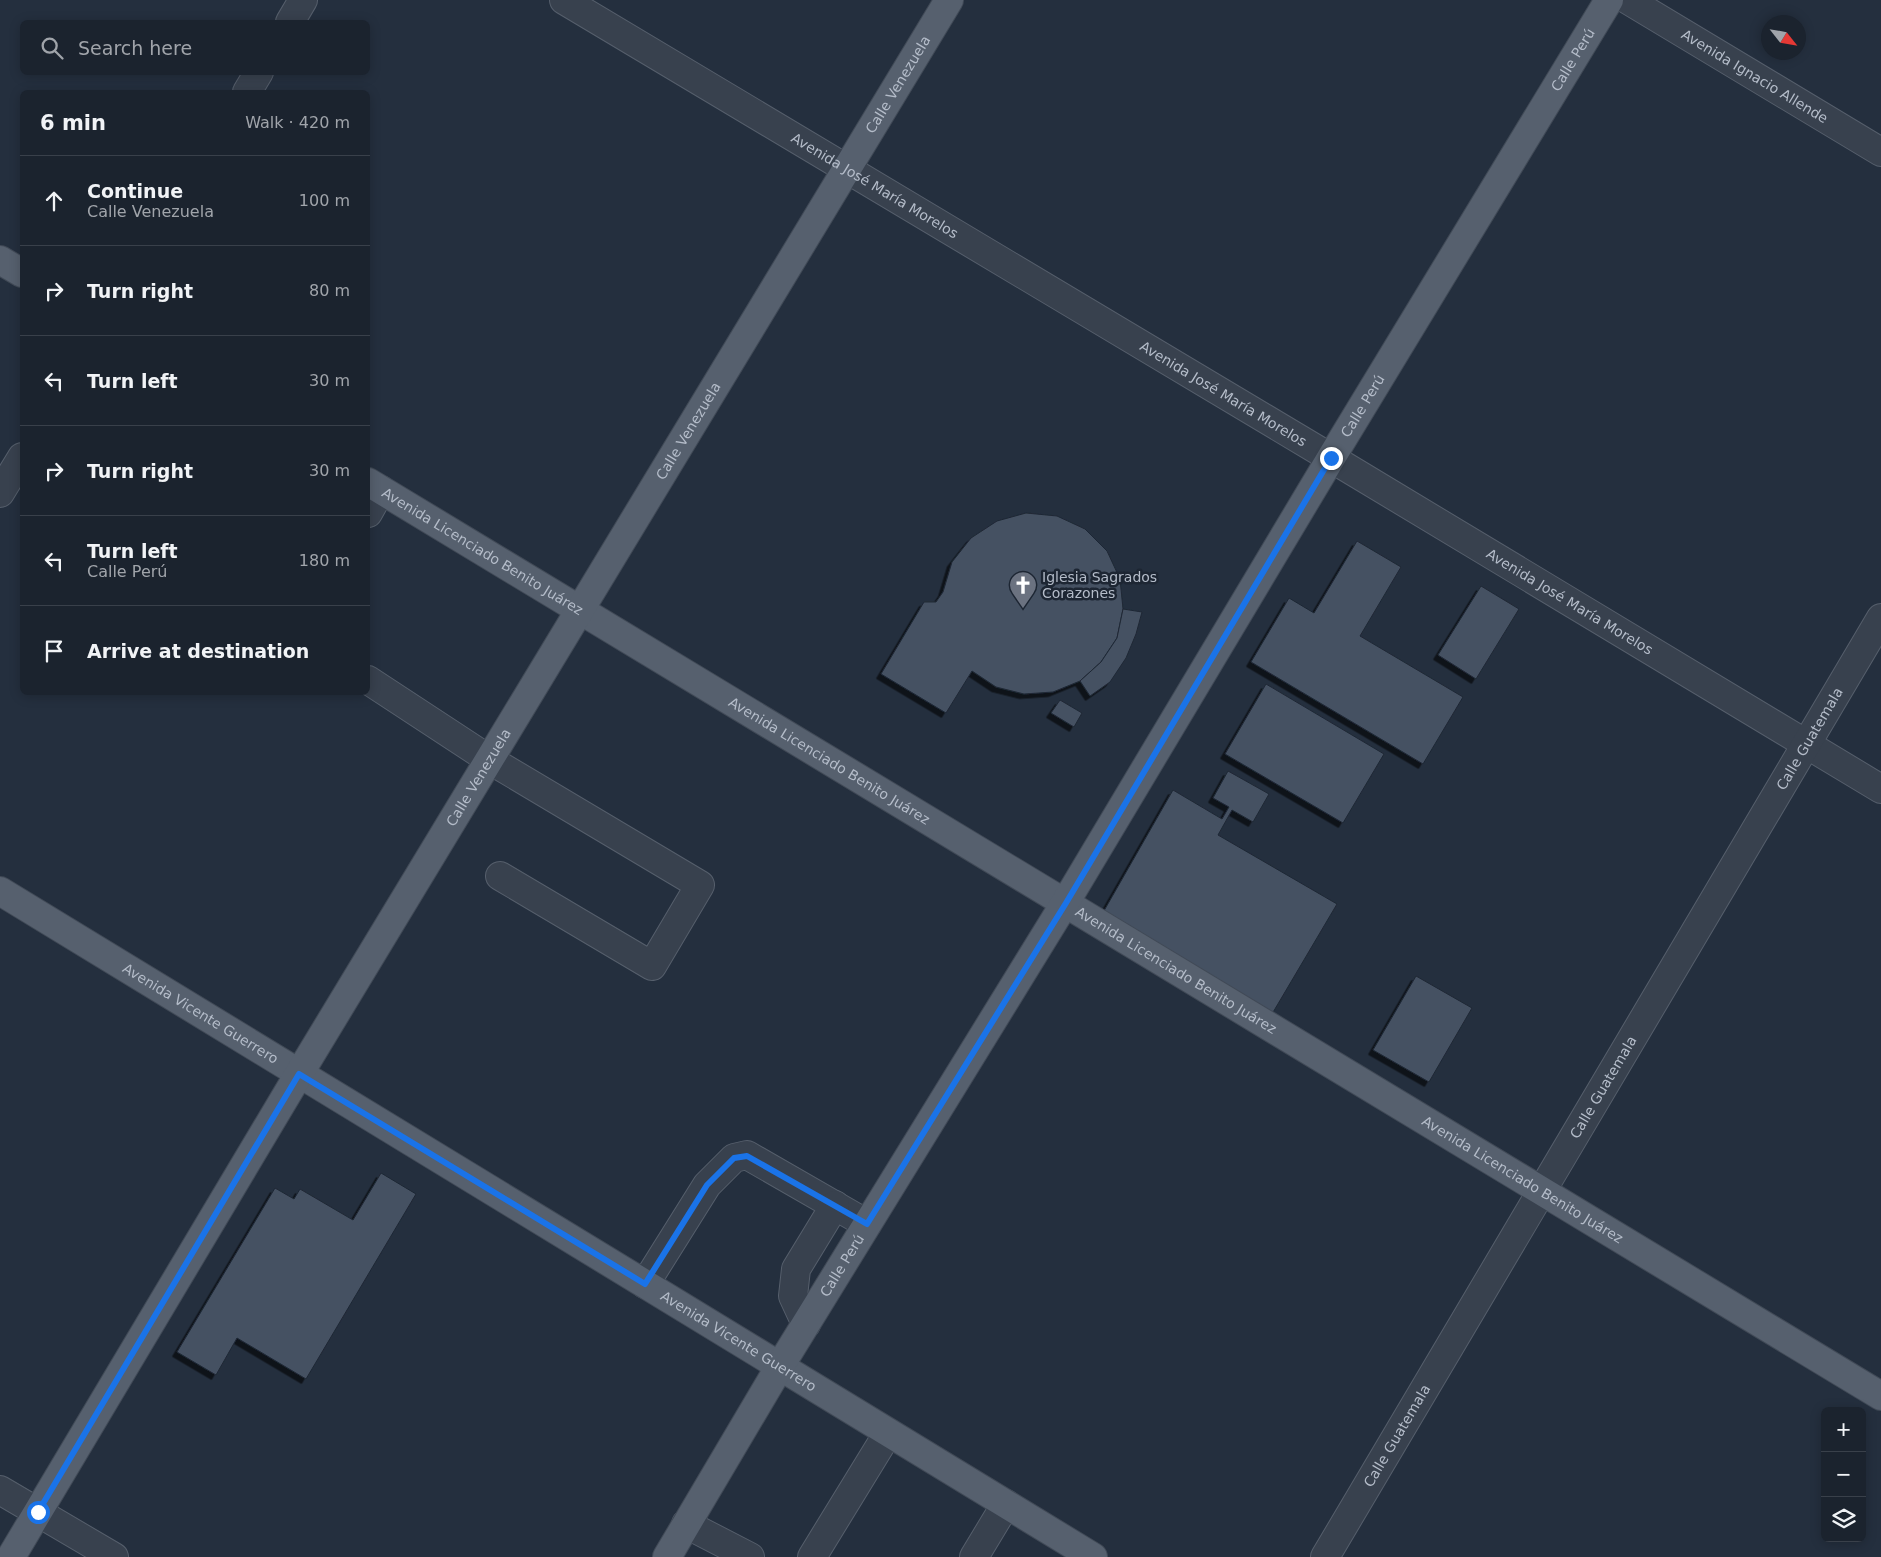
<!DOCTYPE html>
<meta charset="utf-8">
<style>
:root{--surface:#1b232e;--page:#242b36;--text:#f1f3f6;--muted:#a0a4aa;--line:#39404a}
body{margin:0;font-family:"DejaVu Sans",sans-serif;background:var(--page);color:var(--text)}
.controls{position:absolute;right:15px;bottom:15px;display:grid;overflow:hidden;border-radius:8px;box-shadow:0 2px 12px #0003}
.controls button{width:45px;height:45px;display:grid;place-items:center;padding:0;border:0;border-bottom:1px solid var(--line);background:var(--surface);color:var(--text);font:25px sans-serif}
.compass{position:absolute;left:1761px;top:15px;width:45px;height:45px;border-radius:50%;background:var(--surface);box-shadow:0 2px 12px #0003;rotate:121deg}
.stop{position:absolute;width:15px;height:15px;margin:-11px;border:4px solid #1a73e8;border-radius:50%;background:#fff}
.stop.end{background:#1a73e8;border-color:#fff;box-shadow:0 1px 5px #0008}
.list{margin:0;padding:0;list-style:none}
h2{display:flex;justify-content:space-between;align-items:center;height:65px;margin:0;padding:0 20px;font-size:21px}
h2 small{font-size:16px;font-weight:400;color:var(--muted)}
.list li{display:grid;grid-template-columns:32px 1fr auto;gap:15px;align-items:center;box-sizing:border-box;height:90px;padding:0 20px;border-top:1px solid var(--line)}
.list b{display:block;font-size:19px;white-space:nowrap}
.list p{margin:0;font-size:16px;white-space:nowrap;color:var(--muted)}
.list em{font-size:16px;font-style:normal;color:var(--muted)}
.icon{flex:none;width:28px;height:28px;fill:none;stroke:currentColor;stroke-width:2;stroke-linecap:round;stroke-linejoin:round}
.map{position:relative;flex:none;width:1881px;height:1557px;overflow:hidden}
.search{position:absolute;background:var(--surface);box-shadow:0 2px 12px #0003;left:20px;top:20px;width:350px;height:55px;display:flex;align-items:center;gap:12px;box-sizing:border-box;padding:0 18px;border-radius:8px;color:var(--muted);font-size:19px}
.panel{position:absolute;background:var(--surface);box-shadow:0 2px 12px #0003;left:20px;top:90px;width:350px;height:605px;border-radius:8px}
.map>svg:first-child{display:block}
.building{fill:#455162;stroke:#1f2835;filter:url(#shadow)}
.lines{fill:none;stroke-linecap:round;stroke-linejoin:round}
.minor-casing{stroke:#565f6c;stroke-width:30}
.major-casing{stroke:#414a57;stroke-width:30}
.minor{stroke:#38414e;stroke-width:28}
.major{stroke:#56606e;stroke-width:28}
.route{stroke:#1a73e8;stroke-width:6}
.labels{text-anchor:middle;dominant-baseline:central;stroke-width:5;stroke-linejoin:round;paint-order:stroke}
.street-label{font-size:14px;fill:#b4bcc9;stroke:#1d2633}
.poi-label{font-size:14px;fill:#b4bcc9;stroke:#1d2633;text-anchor:start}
</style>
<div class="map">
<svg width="1881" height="1557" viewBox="0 0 1881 1557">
<defs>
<filter id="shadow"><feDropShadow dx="-4.5" dy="4.5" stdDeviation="0" flood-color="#0009"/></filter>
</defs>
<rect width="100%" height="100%" fill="#242f3e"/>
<g class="building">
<path d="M1026,513L1057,516L1085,529L1107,551L1120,579L1123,609L1117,638L1101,662L1080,681L1053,692L1024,694L996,687L972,671L946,713L881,674L924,602H936L943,592L952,562L971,538L997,521Z"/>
<path d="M1357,541L1401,567L1360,636L1463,697L1423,764L1251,662L1289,598L1314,613Z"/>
<path d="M1481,586L1519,609L1476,679L1438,655Z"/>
<path d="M1123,609L1142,612L1136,634L1126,658L1110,682L1090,696L1080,681L1101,662L1117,638Z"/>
<path d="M1266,684L1384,754L1343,823L1225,754Z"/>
<path d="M1060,700L1082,713L1074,727L1051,713Z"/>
<path d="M1228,771L1269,794L1253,822L1232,810L1218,835L1337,904L1272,1014L1101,916L1173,790L1222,819L1229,807L1213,798Z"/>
<path d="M1416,976L1472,1008L1429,1082L1373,1050Z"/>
<path d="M381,1173L416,1194L306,1379L237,1338L216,1375L177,1352L275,1188L294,1199L300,1189L353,1220Z"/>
</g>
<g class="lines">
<g class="minor-casing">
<g id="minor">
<path id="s1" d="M564,0L1331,458L1881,789"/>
<path id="s2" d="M1628,0L1881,152"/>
<path d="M290,22L303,0"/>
<path d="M247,92L259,72"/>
<path d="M0,493L22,457"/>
<path d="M368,513L381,490"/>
<path d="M368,680L490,760L700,885L652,966L500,876"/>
<path d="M645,1284L707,1185L734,1158L747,1155L867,1224"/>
<path d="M806,1324L793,1296L796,1269L835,1205"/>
<path d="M0,1490L114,1557"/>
<path d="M686,1524L750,1557"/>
<path d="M812,1557L888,1433"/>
<path d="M974,1557L1006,1504"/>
<path id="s3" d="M1325,1557L1881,618"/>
</g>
</g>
<g class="major-casing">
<g id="major">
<path d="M0,260L22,273"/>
<path id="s4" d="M368,482L1881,1396"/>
<path id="s5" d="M0,891L1093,1557"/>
<path id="s6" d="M11,1557L299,1074L949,0"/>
<path id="s7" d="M667,1557L780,1366L1065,903L1331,458L1609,0"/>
</g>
</g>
<use href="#minor" class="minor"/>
<use href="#major" class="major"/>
</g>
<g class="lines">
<path class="route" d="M38,1512L299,1074L645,1284L707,1185L734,1158L747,1156L867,1224L1066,903L1331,458"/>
</g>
<defs>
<g id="church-pin" transform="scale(1.4375)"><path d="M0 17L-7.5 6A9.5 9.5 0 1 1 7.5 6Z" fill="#6b7280" stroke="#1d2633"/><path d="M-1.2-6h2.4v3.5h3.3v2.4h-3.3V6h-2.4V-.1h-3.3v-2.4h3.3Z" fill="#fff"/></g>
</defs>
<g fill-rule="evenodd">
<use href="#church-pin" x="1023" y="585"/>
</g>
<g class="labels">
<g class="street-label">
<text stroke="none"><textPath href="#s7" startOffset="1750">Calle Perú</textPath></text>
<text stroke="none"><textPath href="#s2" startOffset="148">Avenida Ignacio Allende</textPath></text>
<text stroke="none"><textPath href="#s6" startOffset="1719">Calle Venezuela</textPath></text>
<text stroke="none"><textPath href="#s1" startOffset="362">Avenida José María Morelos</textPath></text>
<text stroke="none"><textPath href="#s1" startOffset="768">Avenida José María Morelos</textPath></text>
<text stroke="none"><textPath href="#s7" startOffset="1345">Calle Perú</textPath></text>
<text stroke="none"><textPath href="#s6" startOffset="1314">Calle Venezuela</textPath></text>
<text stroke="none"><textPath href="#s4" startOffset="134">Avenida Licenciado Benito Juárez</textPath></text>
<text stroke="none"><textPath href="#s1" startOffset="1172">Avenida José María Morelos</textPath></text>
<text stroke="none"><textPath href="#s3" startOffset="951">Calle Guatemala</textPath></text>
<text stroke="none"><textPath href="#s4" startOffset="539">Avenida Licenciado Benito Juárez</textPath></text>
<text stroke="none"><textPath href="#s6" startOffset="909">Calle Venezuela</textPath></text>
<text stroke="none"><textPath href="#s4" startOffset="944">Avenida Licenciado Benito Juárez</textPath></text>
<text stroke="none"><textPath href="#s5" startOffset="235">Avenida Vicente Guerrero</textPath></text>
<text stroke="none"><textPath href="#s3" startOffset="546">Calle Guatemala</textPath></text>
<text stroke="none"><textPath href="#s4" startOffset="1349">Avenida Licenciado Benito Juárez</textPath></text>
<text stroke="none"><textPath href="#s7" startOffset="340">Calle Perú</textPath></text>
<text stroke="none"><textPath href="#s5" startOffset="865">Avenida Vicente Guerrero</textPath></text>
<text stroke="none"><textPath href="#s3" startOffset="141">Calle Guatemala</textPath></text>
</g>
<g class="poi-label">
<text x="1042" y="577">Iglesia Sagrados<tspan x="1042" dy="16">Corazones</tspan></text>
</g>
</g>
</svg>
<div class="controls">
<button>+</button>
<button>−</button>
<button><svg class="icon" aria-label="layers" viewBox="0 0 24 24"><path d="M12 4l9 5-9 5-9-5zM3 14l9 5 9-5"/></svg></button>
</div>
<svg class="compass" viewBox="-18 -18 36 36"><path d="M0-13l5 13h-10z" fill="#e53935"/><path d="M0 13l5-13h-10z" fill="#a0a4aa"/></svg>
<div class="stop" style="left:38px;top:1512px"></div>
<div class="stop end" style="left:1331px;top:458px"></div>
<div class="search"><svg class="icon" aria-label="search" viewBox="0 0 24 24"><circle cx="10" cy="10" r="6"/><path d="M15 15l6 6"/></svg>Search here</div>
<section class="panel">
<h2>6 min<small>Walk · 420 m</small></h2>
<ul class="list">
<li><svg class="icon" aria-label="ahead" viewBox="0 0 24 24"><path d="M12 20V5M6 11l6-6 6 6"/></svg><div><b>Continue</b><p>Calle Venezuela</p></div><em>100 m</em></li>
<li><svg class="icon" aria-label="right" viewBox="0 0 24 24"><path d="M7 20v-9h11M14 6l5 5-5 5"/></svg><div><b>Turn right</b></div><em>80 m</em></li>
<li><svg class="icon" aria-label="left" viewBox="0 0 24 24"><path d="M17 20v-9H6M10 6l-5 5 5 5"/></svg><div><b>Turn left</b></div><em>30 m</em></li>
<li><svg class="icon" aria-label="right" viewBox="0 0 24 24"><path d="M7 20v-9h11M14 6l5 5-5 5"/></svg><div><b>Turn right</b></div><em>30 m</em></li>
<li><svg class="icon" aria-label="left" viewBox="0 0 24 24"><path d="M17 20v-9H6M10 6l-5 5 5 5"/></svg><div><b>Turn left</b><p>Calle Perú</p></div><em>180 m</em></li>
<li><svg class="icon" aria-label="arrive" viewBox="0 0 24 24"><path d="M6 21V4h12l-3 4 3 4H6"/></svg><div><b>Arrive at destination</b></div></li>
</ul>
</section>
</div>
